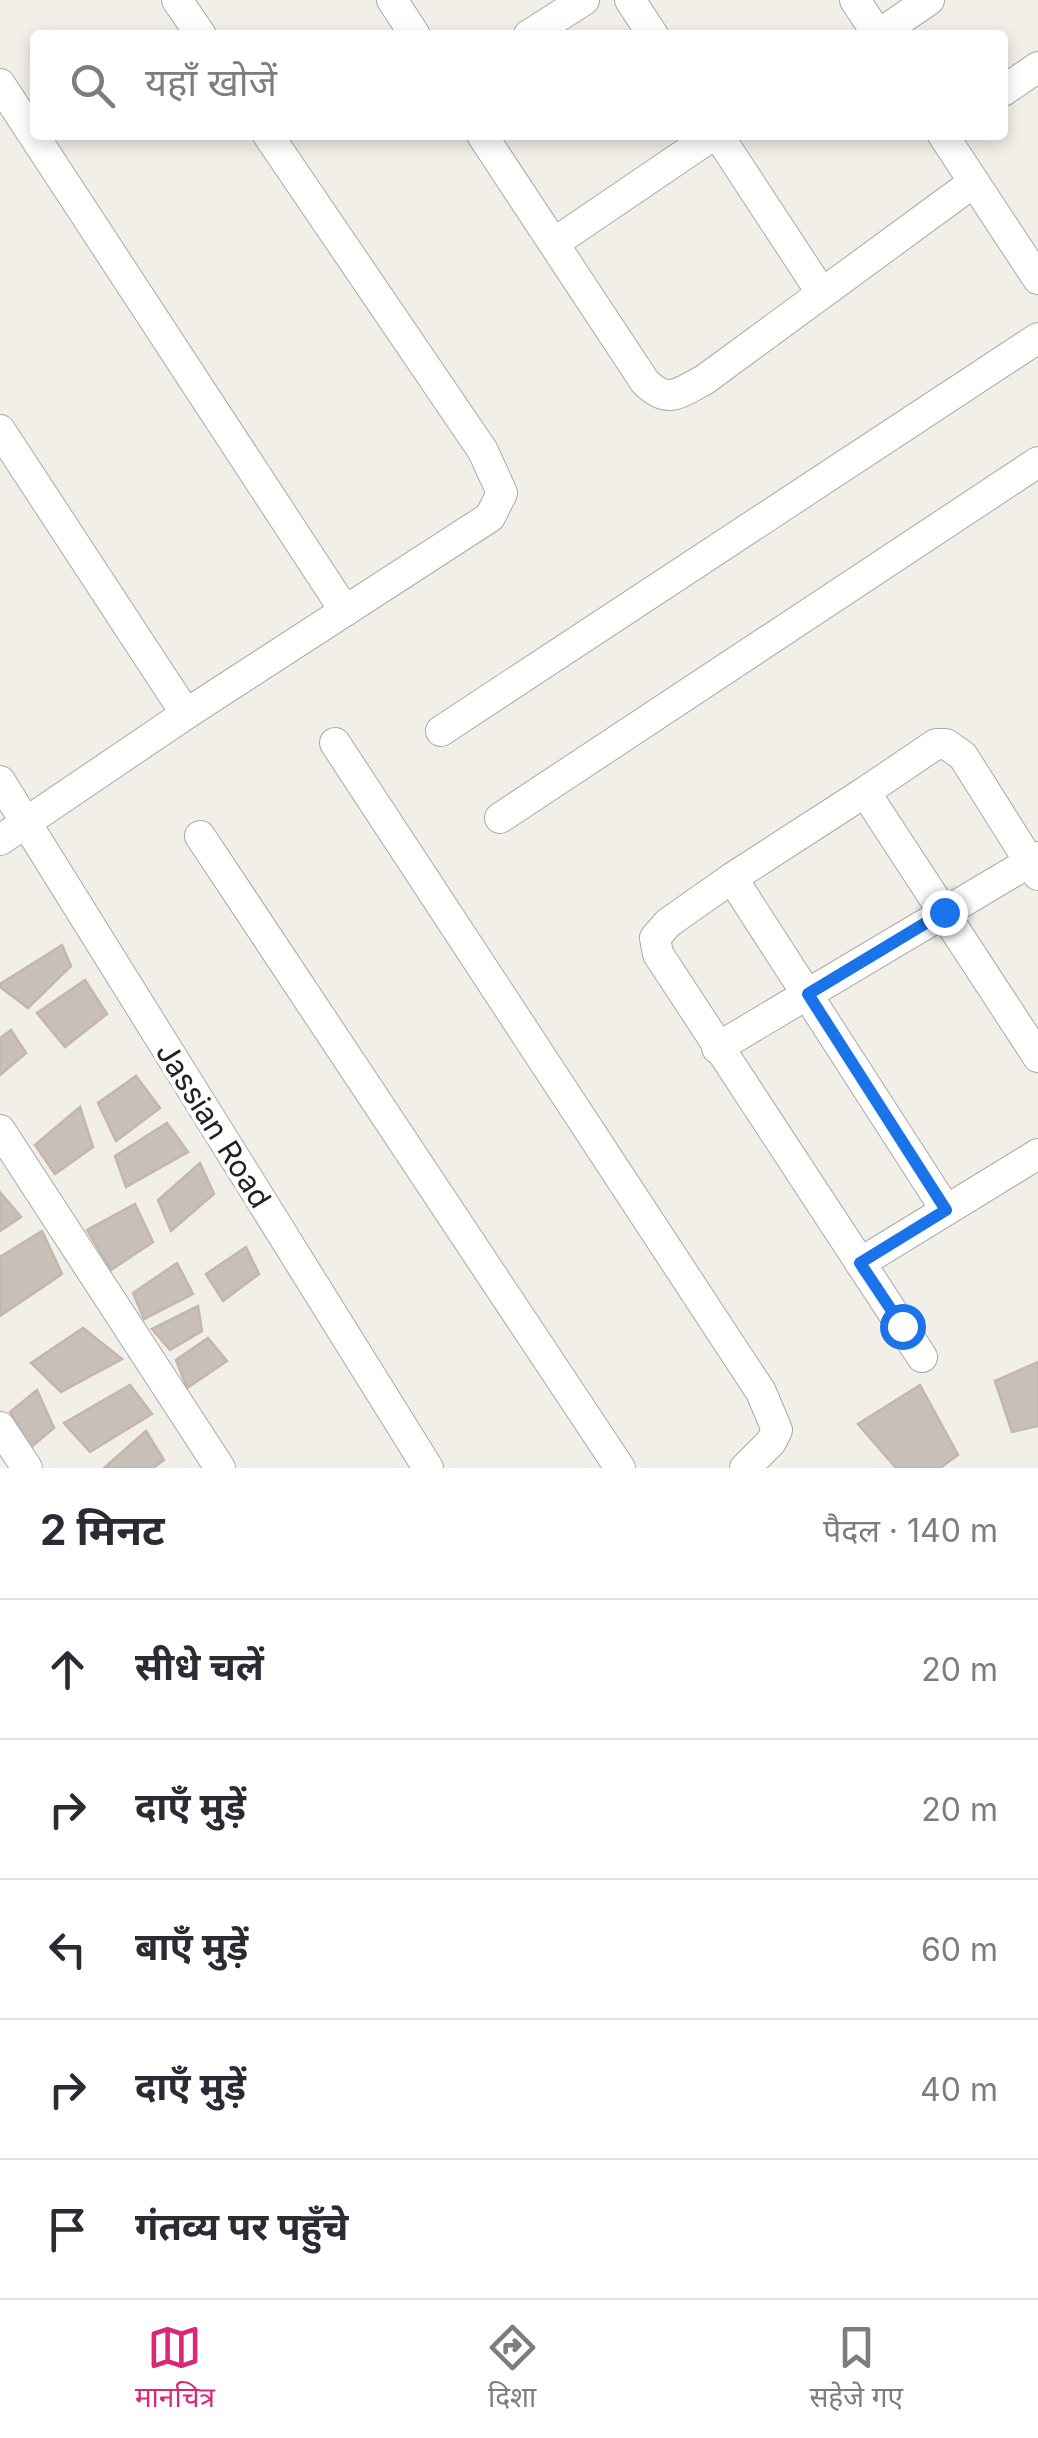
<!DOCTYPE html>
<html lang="hi">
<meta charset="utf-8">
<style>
:root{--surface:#fff;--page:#f7f7f7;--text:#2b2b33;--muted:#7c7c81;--line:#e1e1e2;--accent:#db2777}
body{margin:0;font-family:Inter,"Noto Sans Devanagari",sans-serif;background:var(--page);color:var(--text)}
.stop{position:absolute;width:30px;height:30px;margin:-22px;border:8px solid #1a73e8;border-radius:50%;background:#fff}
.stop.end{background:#1a73e8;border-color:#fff;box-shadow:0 2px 10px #0008}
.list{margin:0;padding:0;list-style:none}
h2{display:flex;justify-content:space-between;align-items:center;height:130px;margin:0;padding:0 40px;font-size:42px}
h2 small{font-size:32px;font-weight:400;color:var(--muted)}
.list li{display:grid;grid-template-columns:65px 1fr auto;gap:30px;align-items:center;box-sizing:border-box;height:140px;padding:0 40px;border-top:2px solid var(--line)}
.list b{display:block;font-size:38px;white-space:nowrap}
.list em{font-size:32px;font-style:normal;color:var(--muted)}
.icon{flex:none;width:55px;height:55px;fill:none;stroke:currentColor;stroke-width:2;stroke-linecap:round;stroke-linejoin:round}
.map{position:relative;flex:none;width:1038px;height:1468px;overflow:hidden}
.search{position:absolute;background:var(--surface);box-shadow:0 5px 15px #0003;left:30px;right:30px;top:30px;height:110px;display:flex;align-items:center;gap:25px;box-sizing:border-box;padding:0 35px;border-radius:10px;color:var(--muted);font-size:38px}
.sheet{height:830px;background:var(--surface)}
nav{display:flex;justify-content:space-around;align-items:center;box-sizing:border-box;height:140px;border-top:2px solid var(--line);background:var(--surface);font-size:28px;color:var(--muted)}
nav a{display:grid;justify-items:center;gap:5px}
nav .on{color:var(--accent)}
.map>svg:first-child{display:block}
.building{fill:#c7bfb8;stroke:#c4b6ab;stroke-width:2.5}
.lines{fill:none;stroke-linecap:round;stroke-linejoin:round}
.minor-casing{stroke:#a9a9a9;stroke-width:32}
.minor{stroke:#fff;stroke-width:30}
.route{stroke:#1a73e8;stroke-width:12}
.labels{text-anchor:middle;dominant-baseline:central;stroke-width:8;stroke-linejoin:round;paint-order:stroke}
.street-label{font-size:30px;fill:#222;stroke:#fff}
</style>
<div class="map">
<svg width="1038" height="1468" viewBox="0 0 1038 1468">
<rect width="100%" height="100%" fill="#f2efe9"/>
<g class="building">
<path d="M62,945L71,966L28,1008L0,987V984Z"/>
<path d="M85,980L107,1014L65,1047L37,1013Z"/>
<path d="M11,1030L26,1053L0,1075V1038Z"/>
<path d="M136,1076L160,1108L116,1141L98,1103Z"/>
<path d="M80,1107L93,1147L55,1174L35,1145Z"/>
<path d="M167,1123L188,1152L126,1187L115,1156Z"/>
<path d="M200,1163L214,1194L171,1231L158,1200Z"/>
<path d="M0,1192L21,1217L0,1231Z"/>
<path d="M135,1204L153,1242L111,1270L87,1230Z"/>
<path d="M42,1231L62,1274L0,1316V1257Z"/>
<path d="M246,1247L259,1274L223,1301L206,1274Z"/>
<path d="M177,1263L193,1294L144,1319L133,1293Z"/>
<path d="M198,1306L202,1331L170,1350L152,1329Z"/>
<path d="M83,1328L122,1359L61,1392L31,1363Z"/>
<path d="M208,1338L227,1361L187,1388L176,1360Z"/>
<path d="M1038,1362V1426L1012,1432L995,1381Z"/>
<path d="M130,1385L152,1414L90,1452L64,1423Z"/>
<path d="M920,1385L958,1455L940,1468H896L858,1424Z"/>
<path d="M37,1390L54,1428L30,1448L10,1412Z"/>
<path d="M146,1431L164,1460L153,1468H104Z"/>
</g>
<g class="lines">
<g class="minor-casing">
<g id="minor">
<path d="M177,0L201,35"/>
<path d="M392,0L415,35"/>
<path d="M630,0L653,35"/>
<path d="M855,0L878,35"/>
<path d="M529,35L584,0"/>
<path d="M878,35L929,0"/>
<path d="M0,84L345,611"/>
<path d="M1003,91L1038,67"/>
<path d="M482,135L645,382C668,405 679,393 704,380L974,182"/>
<path d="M718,135L821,292"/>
<path d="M943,135L1038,279"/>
<path d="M554,243L713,135"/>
<path d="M0,430L186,714L0,840"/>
<path d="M186,714L490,517L502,493L483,451L268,135"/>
<path d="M441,731L1038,338"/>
<path d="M335,743L761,1392L777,1430L771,1442L745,1468"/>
<path d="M0,781L428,1468"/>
<path d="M865,792L936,744H946L963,756L1038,875"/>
<path d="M500,818L1038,462"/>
<path d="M200,836L620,1468"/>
<path d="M732,878L946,1210"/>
<path d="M717,1048L1038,857"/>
<path d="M0,1130L220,1468"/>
<path d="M860,1263L1038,1154"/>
<path d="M922,1357L658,954L655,938L668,923L732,878L865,792L1038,1057"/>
<path d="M0,1427L27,1468"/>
</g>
</g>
<use href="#minor" class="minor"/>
</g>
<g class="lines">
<path class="route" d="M902,1326L860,1263L946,1210L808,994L944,912"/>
</g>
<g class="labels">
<g class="street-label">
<text transform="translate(214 1125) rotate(58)">Jassian Road</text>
</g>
</g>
</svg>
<div class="stop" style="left:902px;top:1326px"></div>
<div class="stop end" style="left:944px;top:912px"></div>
<div class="search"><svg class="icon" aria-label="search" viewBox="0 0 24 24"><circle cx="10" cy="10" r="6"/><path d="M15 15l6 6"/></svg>यहाँ खोजें</div>
</div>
<section class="sheet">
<h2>2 मिनट<small>पैदल · 140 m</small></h2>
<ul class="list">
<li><svg class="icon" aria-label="ahead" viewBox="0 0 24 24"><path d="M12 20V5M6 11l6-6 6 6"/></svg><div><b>सीधे चलें</b></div><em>20 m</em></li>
<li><svg class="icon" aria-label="right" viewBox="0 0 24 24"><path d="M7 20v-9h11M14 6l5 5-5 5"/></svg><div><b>दाएँ मुड़ें</b></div><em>20 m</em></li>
<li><svg class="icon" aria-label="left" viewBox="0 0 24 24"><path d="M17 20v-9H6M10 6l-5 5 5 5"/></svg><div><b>बाएँ मुड़ें</b></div><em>60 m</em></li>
<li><svg class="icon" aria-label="right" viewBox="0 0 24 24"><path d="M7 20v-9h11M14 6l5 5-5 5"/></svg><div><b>दाएँ मुड़ें</b></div><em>40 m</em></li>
<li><svg class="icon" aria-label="arrive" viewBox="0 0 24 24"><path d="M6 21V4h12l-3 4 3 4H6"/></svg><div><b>गंतव्य पर पहुँचे</b></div></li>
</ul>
</section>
<nav>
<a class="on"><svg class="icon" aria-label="map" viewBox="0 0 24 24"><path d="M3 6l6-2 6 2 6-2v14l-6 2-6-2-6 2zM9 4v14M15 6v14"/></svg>मानचित्र</a>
<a><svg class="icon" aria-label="directions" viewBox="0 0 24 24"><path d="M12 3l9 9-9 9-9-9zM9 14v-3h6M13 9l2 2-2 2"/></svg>दिशा</a>
<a><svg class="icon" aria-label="saved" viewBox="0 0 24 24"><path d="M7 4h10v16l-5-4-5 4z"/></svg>सहेजे गए</a>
</nav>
